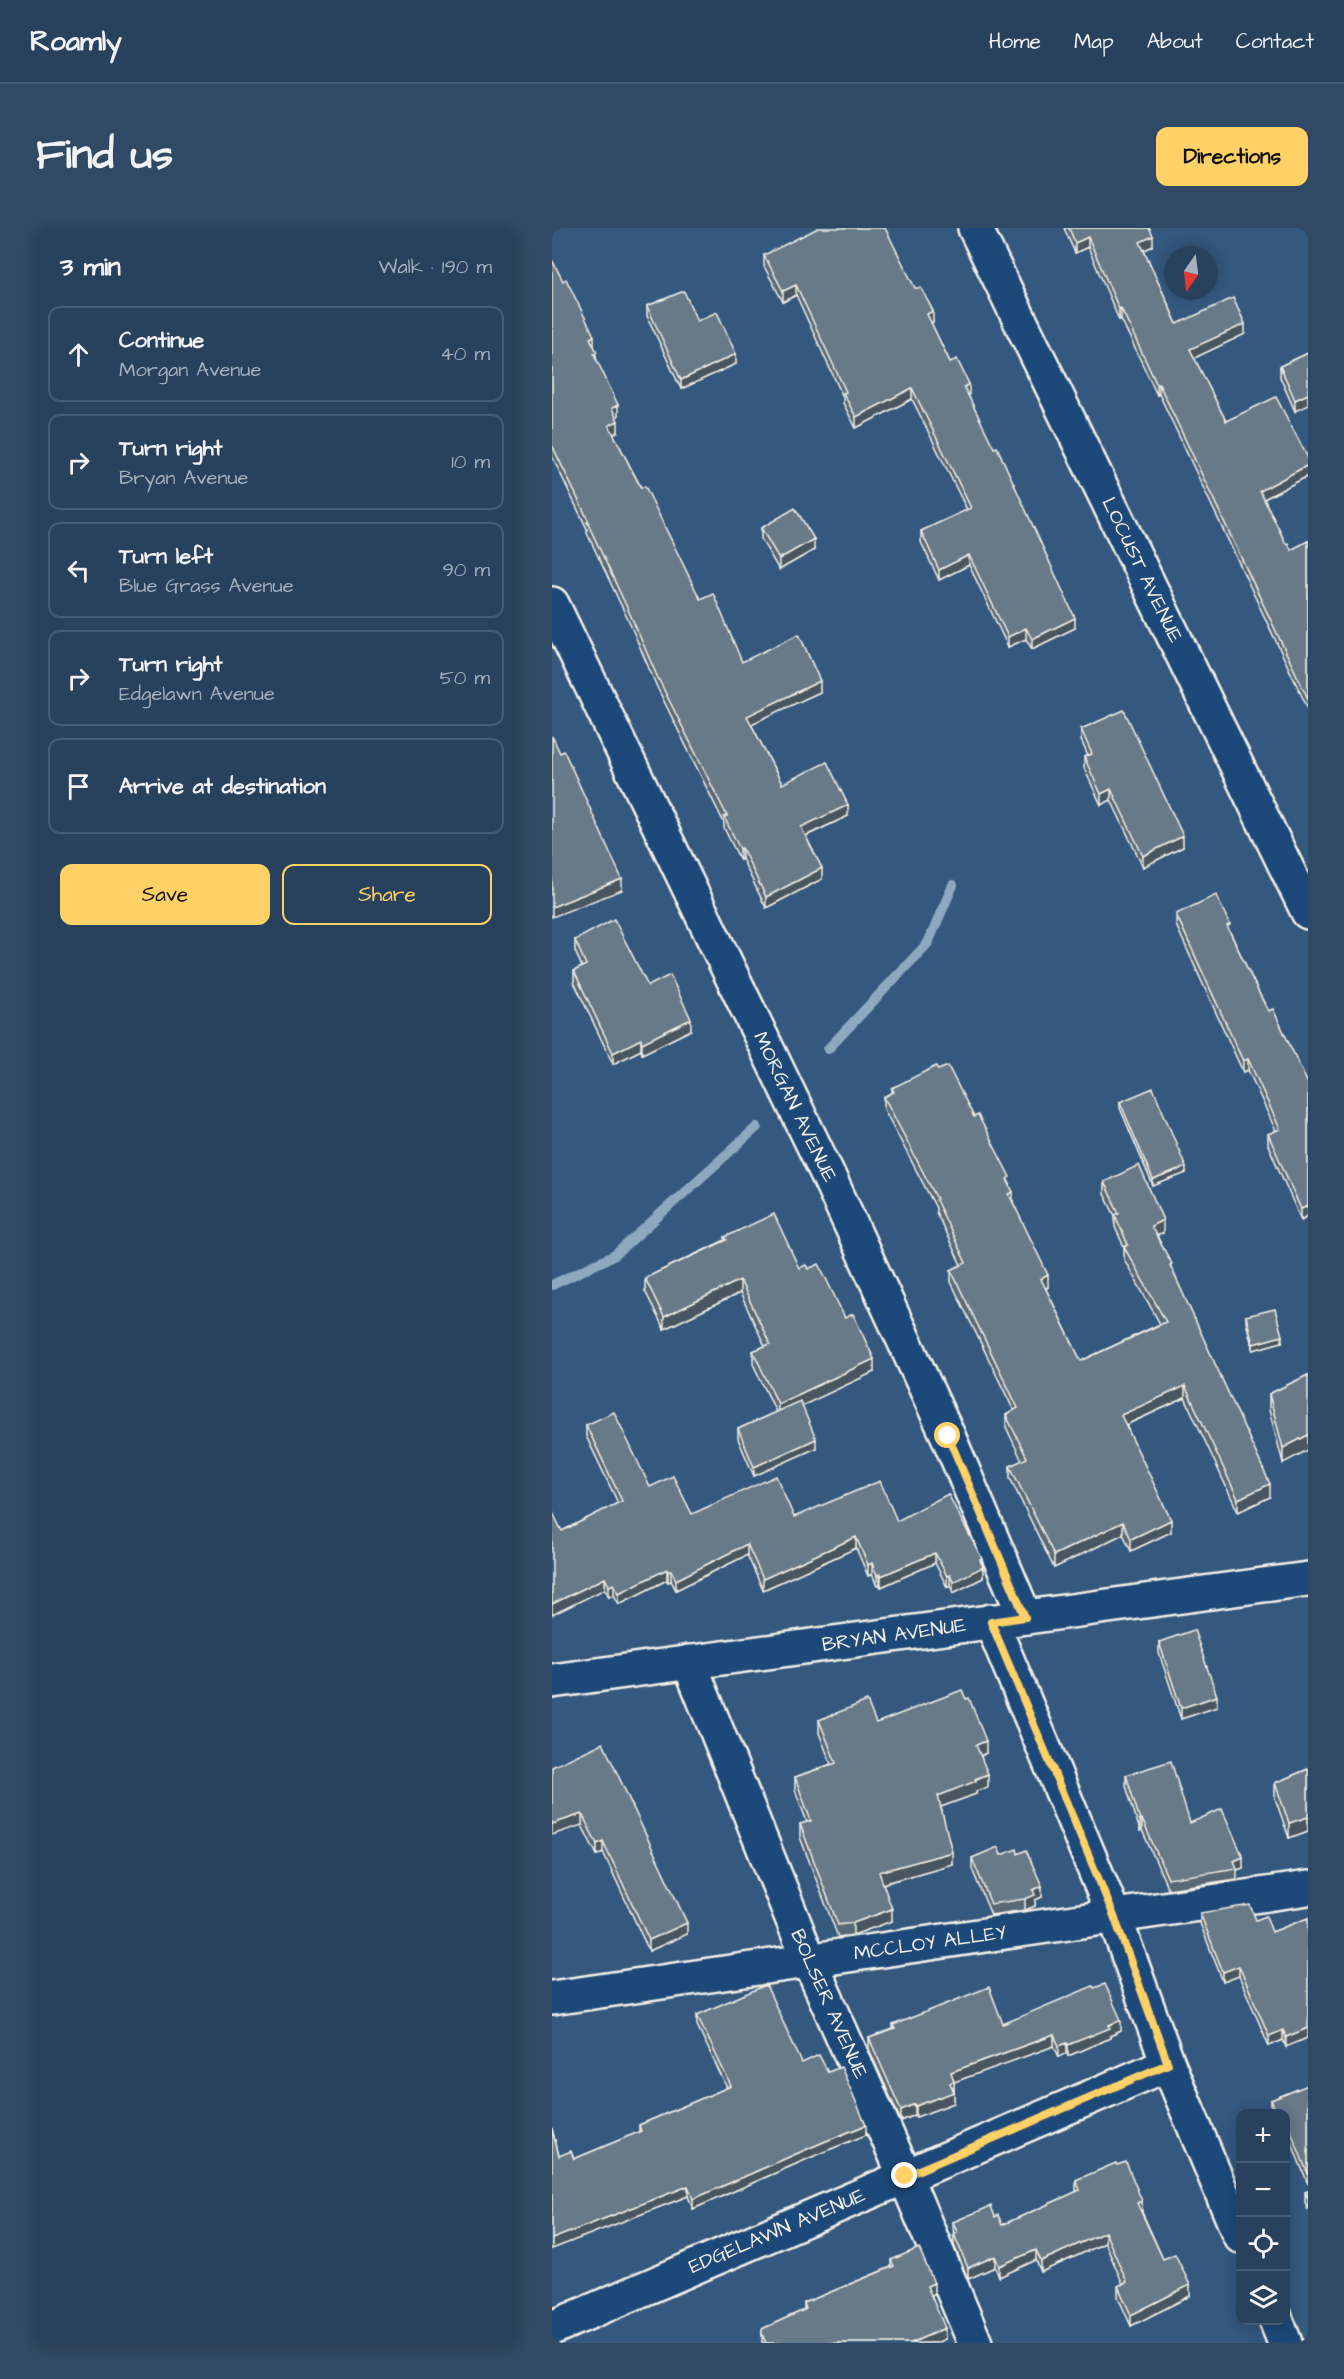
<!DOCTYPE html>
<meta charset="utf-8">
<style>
:root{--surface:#28425e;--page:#304964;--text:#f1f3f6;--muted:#a5b0bc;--line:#445b73;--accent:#ffd166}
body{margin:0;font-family:"Architects Daughter",sans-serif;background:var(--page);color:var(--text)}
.controls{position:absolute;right:18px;bottom:18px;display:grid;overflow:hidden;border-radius:12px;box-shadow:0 3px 15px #0003}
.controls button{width:54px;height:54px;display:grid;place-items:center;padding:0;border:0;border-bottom:2px solid var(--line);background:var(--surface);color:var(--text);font:30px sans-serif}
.compass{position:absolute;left:612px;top:18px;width:54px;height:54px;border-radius:50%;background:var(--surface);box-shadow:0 3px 15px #0003;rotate:194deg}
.stop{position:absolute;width:18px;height:18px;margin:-14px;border:4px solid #ffd166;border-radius:50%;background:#fff}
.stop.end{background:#ffd166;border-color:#fff;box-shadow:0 2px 6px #0008}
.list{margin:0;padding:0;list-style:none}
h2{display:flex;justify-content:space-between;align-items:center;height:78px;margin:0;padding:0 24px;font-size:26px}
h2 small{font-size:20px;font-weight:400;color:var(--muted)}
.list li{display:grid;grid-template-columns:39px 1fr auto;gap:18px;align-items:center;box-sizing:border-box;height:96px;margin:0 12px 12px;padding:0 12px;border:2px solid var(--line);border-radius:12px}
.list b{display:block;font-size:22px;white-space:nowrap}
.list p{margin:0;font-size:20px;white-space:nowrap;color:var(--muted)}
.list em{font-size:20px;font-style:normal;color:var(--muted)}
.actions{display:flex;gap:12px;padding:18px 24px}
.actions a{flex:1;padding:14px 0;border:2px solid var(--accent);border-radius:12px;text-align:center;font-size:21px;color:var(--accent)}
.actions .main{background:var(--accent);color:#111}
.icon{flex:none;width:33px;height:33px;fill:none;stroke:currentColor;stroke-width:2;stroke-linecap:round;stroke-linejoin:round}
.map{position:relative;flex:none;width:756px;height:2115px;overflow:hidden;border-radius:12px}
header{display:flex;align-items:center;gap:36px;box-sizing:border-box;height:84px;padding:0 30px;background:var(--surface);border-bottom:2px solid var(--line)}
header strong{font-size:28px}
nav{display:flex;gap:33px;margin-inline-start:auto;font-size:21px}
.intro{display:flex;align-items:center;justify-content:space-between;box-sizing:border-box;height:144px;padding:0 36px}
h1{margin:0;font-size:42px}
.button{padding:15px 27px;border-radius:12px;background:var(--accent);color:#111;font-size:21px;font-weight:700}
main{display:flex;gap:36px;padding:0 36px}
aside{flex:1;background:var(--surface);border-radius:12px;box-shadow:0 3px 15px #0003}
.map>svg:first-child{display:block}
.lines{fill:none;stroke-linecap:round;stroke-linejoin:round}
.stream{stroke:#8da9c0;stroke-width:10}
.street-casing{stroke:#f4f1e8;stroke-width:38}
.secondary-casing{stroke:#f4f1e8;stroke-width:38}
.street{stroke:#1f4a7a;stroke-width:33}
.secondary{stroke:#1f4a7a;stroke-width:33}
.wall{fill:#596875;stroke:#f4f1e8;stroke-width:1.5}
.shaded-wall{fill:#49555f;stroke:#f4f1e8;stroke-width:1.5}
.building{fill:#687988;stroke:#f4f1e8;stroke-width:1.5}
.route{stroke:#ffd166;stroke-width:8}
.labels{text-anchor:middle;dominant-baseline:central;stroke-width:4.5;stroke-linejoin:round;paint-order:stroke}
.street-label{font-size:20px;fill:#f4f1e8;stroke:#1f4a7a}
</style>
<header>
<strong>Roamly</strong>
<nav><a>Home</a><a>Map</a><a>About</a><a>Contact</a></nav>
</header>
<div class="intro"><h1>Find us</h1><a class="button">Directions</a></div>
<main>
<aside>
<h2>3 min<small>Walk · 190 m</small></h2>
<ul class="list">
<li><svg class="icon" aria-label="ahead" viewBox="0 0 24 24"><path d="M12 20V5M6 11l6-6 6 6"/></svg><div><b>Continue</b><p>Morgan Avenue</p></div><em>40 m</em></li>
<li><svg class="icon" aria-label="right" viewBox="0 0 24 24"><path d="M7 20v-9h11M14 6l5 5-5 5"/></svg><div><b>Turn right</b><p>Bryan Avenue</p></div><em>10 m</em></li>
<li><svg class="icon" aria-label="left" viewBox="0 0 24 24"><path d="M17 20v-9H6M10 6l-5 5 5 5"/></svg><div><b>Turn left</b><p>Blue Grass Avenue</p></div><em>90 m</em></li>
<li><svg class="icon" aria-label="right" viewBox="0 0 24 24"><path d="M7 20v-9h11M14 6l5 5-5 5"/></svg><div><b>Turn right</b><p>Edgelawn Avenue</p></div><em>50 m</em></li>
<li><svg class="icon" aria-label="arrive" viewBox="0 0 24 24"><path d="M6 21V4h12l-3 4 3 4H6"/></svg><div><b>Arrive at destination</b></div></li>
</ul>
<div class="actions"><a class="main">Save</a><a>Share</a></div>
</aside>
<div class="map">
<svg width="756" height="2115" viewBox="0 0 756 2115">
<rect width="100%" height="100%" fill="#35587e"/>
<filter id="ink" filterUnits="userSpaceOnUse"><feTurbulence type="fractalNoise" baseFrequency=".0167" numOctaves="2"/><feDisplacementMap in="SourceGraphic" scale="12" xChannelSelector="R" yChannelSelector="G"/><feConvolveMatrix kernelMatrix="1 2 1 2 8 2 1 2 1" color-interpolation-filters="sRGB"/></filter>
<g filter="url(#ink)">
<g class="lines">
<g class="stream">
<path d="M276,821L376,715L401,657"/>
<path d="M0,1057L63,1027L205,899"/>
</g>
<g class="street-casing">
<g id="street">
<path d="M423,0L756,684"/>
<path d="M0,376L275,945L396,1208L473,1389"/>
<path d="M439,1393L562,1688L616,1836L688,2008"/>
<path d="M137,1434L257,1732L353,1948L423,2115"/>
<path d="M0,1770L756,1660"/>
<path d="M724,2092L733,2115"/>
<path d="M0,2100L616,1836"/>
</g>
</g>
<g class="secondary-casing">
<path id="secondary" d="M0,1453L756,1351"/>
</g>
<use href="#street" class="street"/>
<use href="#secondary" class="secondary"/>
</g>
<g class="wall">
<path d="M512,0H597L601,18L592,22L625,96L693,106L642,130L674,193L756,230V248L712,271L734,316L739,322L756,313V481L607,166L605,167L569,91L567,92L536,19L523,25Z"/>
<path d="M212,27L363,60L381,94L379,95L398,134L417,167H416L523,400L480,421L474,411L456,419L417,337L387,352L369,314V303L415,282L360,171L304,200L291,175V169L244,67L231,74L212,38Z"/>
<path d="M0,32L42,117L45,133L66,188L64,189L66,204L61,206L148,371L190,434L268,464L199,496L230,556L296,588L254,608L270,651L214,680L190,631L188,632L172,600V595L105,459L78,396L35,305V301L0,228Z"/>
<path d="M95,78L184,136L129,161L95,88Z"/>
<path d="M756,125L743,183L728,149V138Z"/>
<path d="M209,300L262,322L227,342L209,311Z"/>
<path d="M529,501L631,619L591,639L559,572L549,577L532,540V529L536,528L529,512Z"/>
<path d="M624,686L678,704L707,765L756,856V988L749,992L716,917V906L724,903L696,842L691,844L624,697Z"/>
<path d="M23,712L96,758L139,802L90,826L89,822L61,836L22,754V743L30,739L23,723Z"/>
<path d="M386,842L422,889L458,956L461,974L496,1059L494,1061L529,1133L608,1096L572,1031V1019L563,999V988L552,966V954L611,1005L605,1007L620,1041L718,1269L686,1284L633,1170L574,1197L619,1304L579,1323L571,1306L502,1340L458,1250V1238L470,1233L454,1199V1187L462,1183L399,1054V1042L409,1037L384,984V980L332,881V869L340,865V860Z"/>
<path d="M568,874L634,945L601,958L568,880Z"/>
<path d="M173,1009L247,1040L256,1041L293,1090L322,1144L250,1177L264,1220L202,1248L186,1211V1201L224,1184L201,1136V1123L213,1118L188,1065L112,1101L93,1063V1050L173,1012Z"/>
<path d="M694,1088L730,1114L701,1122L694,1094Z"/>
<path d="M756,1147L731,1235L717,1182V1166Z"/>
<path d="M34,1197L98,1259L140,1286L242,1289L345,1293L430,1336L431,1350L401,1365L398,1357L395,1359L383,1335L329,1359L328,1357L325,1358L320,1346L316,1348L304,1320L211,1362L195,1327L124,1362L119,1353L116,1354L115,1352L67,1376L62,1367L57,1369L53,1361L10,1303L66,1275L34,1208Z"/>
<path d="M607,1414L665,1479L629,1491L607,1425Z"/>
<path d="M267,1492L324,1495L434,1525L429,1528L436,1559L424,1563V1566L389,1579L400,1636L331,1656L340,1693L301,1707L286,1709L248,1609V1596L255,1594L243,1562V1549L279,1536L267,1505Z"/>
<path d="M0,1539L135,1706L97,1723L51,1624L45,1627Z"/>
<path d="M756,1541V1603L737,1610L723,1570V1555Z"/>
<path d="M574,1547L638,1595L691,1640L685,1642V1651L616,1661L590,1602L588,1603L574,1558Z"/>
<path d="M466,1626L490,1669L483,1672V1678L473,1682L439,1687L420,1641V1630Z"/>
<path d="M648,1685L704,1692L720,1704L756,1690L734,1819L731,1812L717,1818L687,1748L671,1754L648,1695Z"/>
<path d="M145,1787L250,1835L276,1844L314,1907L269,1925L141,1981L136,1968L0,2021V1901L7,1928L22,1931L87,1904V1897L175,1860L145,1797Z"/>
<path d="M451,1796L569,1803L558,1808V1810L516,1828L515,1825L507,1829L502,1818L402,1854V1875L364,1889L363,1887L349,1893L317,1821V1810L341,1801V1797Z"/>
<path d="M756,1857V1956L736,1906L734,1886H721L719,1883V1872Z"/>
<path d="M524,1952L590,1983V1984L611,2031L638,2068L579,2098L566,2069V2058L571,2056L553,2015L489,2044L484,2032L447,2049L443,2039L416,2051L402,2017L401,1994L443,1989L450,1997L524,1964Z"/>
<path d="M756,1963V1982L753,1974V1964Z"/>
<path d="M339,2032L382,2066L379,2067L393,2111L384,2115H210V2101L252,2082V2075L339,2039Z"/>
</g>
<g class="shaded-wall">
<path d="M601,8V18L588,24V14Z"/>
<path d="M536,9V19L523,25V15Z"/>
<path d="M244,57V67L231,74V63Z"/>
<path d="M569,80V91L567,92V81Z"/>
<path d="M381,83V94L375,97V86Z"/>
<path d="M693,96V106L638,132V121Z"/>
<path d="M42,108V119L38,110Z"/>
<path d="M184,126V136L129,161V152Z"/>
<path d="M417,156V167L412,169V159Z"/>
<path d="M607,156V166L605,167V157Z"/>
<path d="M360,160V171L304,200V189Z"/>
<path d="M756,166V177L743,183V172Z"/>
<path d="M66,177V188L60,191V180Z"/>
<path d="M66,193V204L57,208V197Z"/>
<path d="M756,237V248L708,273V263Z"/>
<path d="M262,311V322L227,342V331Z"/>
<path d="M417,327V337L387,352V342Z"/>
<path d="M523,390V400L480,421V411Z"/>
<path d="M474,400V411L456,419V409Z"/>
<path d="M268,453V464L195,498V488Z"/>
<path d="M559,561V572L549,577V566Z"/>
<path d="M296,577V588L249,610V599Z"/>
<path d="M631,608V619L591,639V628Z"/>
<path d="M190,620V631L188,632V621Z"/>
<path d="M270,640V651L214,680V669Z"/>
<path d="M70,651V662L0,689V679Z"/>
<path d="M139,791V802L90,826V815Z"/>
<path d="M89,811V822L61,836V825Z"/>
<path d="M696,831V842L691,844V833Z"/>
<path d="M634,939V945L601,958V952Z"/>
<path d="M461,964V976L457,966Z"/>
<path d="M756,978V988L749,992V981Z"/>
<path d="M611,992V1005L599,1010V998Z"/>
<path d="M496,1047V1059L489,1063V1051Z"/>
<path d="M188,1052V1065L112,1101V1089Z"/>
<path d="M730,1108V1114L701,1122V1116Z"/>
<path d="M322,1131V1144L226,1189V1176Z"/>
<path d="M633,1158V1170L569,1199V1187Z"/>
<path d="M756,1207V1222L731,1235V1220Z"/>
<path d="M264,1211V1220L202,1248V1239Z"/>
<path d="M718,1256V1269L686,1284V1271Z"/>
<path d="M619,1292V1304L579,1323V1311Z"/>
<path d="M571,1294V1306L502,1340V1327Z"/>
<path d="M304,1309V1320L211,1362V1351Z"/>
<path d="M195,1316V1327L124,1362V1352Z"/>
<path d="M383,1325V1335L329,1359V1348Z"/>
<path d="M430,1331V1340L431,1339V1350L401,1365V1354Z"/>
<path d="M320,1335V1346L316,1348V1337Z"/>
<path d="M115,1341V1352L67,1376V1365Z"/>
<path d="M119,1342V1353L116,1354V1344Z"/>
<path d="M328,1346V1357L325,1358V1347Z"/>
<path d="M398,1347V1357L395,1359V1348Z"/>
<path d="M53,1350V1361L0,1387V1376Z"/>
<path d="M62,1356V1367L57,1369V1358Z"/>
<path d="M665,1468V1479L629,1491V1480Z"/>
<path d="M434,1513V1525L424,1530V1517Z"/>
<path d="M436,1546V1559L424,1563V1566L386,1580V1568Z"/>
<path d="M30,1586V1597L0,1607V1596Z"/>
<path d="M756,1589V1603L737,1610V1595Z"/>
<path d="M590,1591V1602L588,1603V1592Z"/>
<path d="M51,1613V1624L45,1627V1616Z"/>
<path d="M400,1624V1636L327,1657V1644Z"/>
<path d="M691,1629V1640L685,1642L682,1633Z"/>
<path d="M490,1658V1669L483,1672V1678L473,1682V1671L481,1662Z"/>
<path d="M340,1681V1693L301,1707V1695Z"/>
<path d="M135,1695V1706L97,1723V1712Z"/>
<path d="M687,1738V1748L671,1754V1744Z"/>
<path d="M569,1792V1803L558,1808V1810L516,1828V1817Z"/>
<path d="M756,1800V1810L734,1819V1809Z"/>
<path d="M731,1802V1812L717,1818V1808Z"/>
<path d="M502,1807V1818L402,1854V1875L364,1889V1878L399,1844Z"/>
<path d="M515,1815V1825L507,1829V1818Z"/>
<path d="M363,1876V1887L349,1893V1882Z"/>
<path d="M736,1896V1906L734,1908V1897Z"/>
<path d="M314,1897V1907L269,1925L141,1981V1971L269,1915Z"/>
<path d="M136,1958V1968L0,2021V2011Z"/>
<path d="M590,1973V1983L585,1986V1975Z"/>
<path d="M553,2004V2015L489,2044V2033Z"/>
<path d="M484,2022V2032L447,2049V2038Z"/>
<path d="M443,2028V2039L416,2051V2040Z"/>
<path d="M382,2055V2066L375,2069V2058Z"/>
<path d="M638,2057V2068L579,2098V2087Z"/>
<path d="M393,2100V2111L384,2115H359Z"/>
</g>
<g class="building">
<path d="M266,0H333L363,60H369L381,83L375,86L398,134L405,131L417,156L412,159L442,220L445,219L523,390L480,411L474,400L456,409L417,327L387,342L369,303L419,280L360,160L304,189L291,165L294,164L244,57L231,63L212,27Z"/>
<path d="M517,0H597L601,8L588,14L625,96L681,70L693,96L638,121L674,193L724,169L756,230V237L708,263L734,316L736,315L739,322L756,313V471L607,156L605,157L569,80L567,81L536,9L523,15Z"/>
<path d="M0,32L11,53L14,51L42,108L38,110L45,124L42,126L66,177L60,180L66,193L57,197L89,260L93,258L148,371L161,365L190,434L247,406L268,453L195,488L230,556L275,534L296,577L249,599L270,640L214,669L190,620L188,621L172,589L175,588L105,448L78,386L35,294H37L0,217Z"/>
<path d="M132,63L145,93L165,84L184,126L129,152L95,78Z"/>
<path d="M756,125V166L743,172L728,138Z"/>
<path d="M243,280L262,311L227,331L209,300Z"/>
<path d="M572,482L631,608L591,628L559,561L549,566L532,529L540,526L529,501Z"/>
<path d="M0,508L8,525L12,523L70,651L0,679Z"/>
<path d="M664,667L678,697L675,698L707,765L716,783L721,781L756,856V978L749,981L716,906L728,901L696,831L691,833L624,686Z"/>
<path d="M62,691L96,758L118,747L139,791L90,815L89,811L61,825L22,743L34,737L23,712Z"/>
<path d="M384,838L386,842L396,838L422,889L426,887L458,949L455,951L461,964L457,966L496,1047L489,1051L529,1133L614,1094L572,1019L576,1017L563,987L567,985L552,954L587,937L611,992L599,998L620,1036L618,1037L718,1256L686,1271L633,1158L569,1187L619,1292L579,1311L571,1294L502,1327L458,1238L475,1230L454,1187L466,1180L399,1042L414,1035L384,972L385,971L332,869L342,864L340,860Z"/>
<path d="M601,860L634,939L601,952L568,874Z"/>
<path d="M222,986L247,1040L254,1037L256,1041L267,1036L293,1090L301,1086L322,1131L226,1176L201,1123L218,1116L188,1052L112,1089L93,1050L175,1012L173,1009Z"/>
<path d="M723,1081L730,1108L701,1116L694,1088Z"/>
<path d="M756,1147V1207L731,1220L717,1166Z"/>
<path d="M248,1173L264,1211L202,1239L186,1201Z"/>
<path d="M62,1184L98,1259L121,1248L140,1286L224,1248L242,1289L328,1253L345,1293L396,1266L430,1331L428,1332L431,1339L401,1354L398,1347L395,1348L383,1325L329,1348L328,1346L325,1347L320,1335L316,1337L304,1309L211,1351L195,1316L124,1352L119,1342L116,1344L115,1341L67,1365L62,1356L57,1358L53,1350L0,1376V1283L10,1303L70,1273L34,1197Z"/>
<path d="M642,1402L665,1468L629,1480L607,1414Z"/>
<path d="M410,1462L414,1471L417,1470L434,1513L424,1517L436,1546L423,1551L424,1553L386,1568L400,1624L327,1644L340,1681L301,1695L286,1697L248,1596L259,1593L243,1549L284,1535L267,1492L315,1473L324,1495Z"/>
<path d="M51,1515L135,1695L97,1712L51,1613L45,1616L30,1586L0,1596V1539Z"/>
<path d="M619,1533L638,1595L670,1581L691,1629L682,1633L685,1640L616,1651L590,1591L588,1592L574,1547Z"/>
<path d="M756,1541V1589L737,1595L723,1555Z"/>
<path d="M446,1619L449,1627L465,1621L466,1626L474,1622L490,1658L481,1662L483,1667L473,1671L439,1676L420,1630Z"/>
<path d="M698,1677L704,1692L714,1688L720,1704L756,1690V1800L734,1809L731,1802L717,1808L687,1738L671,1744L648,1685Z"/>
<path d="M553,1756L569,1792L557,1797L558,1800L516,1817L515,1815L507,1818L502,1807L399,1844L402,1853L398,1855L402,1864L364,1878L363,1876L349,1882L317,1810L343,1801L341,1797L437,1759L451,1796L541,1758L542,1760Z"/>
<path d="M214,1757L250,1835L267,1827L276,1844L289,1839L314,1897L269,1915L141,1971L136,1958L0,2011V1901L7,1928L19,1923L22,1931L89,1903L87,1897L179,1858L145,1787Z"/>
<path d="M756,1857V1946L736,1896L734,1897V1886H725L719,1872Z"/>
<path d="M574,1934L590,1973L585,1975L611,2031L623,2026L638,2057L579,2087L566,2058L575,2054L553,2004L489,2033L484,2022L447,2038L443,2028L416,2040L402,2006L405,2004L401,1994L439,1978L443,1989L446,1987L450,1997L528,1962L524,1952L564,1935L565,1937Z"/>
<path d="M756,1963V1971L753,1964Z"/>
<path d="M367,2020L382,2055L375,2058L393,2100L359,2115H214L210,2106V2101L254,2081L252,2075L342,2038L339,2032Z"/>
</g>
</g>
<g class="lines" filter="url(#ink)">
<path class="route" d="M353,1948L616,1836L562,1688L439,1394L473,1389L396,1208"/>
</g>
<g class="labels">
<g class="street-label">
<text transform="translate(590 342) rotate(64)">LOCUST AVENUE</text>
<text transform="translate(243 879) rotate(64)">MORGAN AVENUE</text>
<text transform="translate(342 1407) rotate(-8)">BRYAN AVENUE</text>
<text transform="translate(378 1715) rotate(-8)">MCCLOY ALLEY</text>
<text transform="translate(277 1776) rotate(66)">BOLSER AVENUE</text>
<text transform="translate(225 2003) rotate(-23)">EDGELAWN AVENUE</text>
</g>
</g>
</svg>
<div class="controls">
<button>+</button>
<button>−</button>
<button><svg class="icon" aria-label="locate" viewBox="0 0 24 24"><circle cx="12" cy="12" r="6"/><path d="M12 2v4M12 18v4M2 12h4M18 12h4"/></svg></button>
<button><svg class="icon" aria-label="layers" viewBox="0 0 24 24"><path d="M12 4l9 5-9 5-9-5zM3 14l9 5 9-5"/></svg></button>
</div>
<svg class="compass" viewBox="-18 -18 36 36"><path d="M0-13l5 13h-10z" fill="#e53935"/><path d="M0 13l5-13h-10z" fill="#a5b0bc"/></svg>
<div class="stop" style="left:396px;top:1208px"></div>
<div class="stop end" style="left:353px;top:1948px"></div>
</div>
</main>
